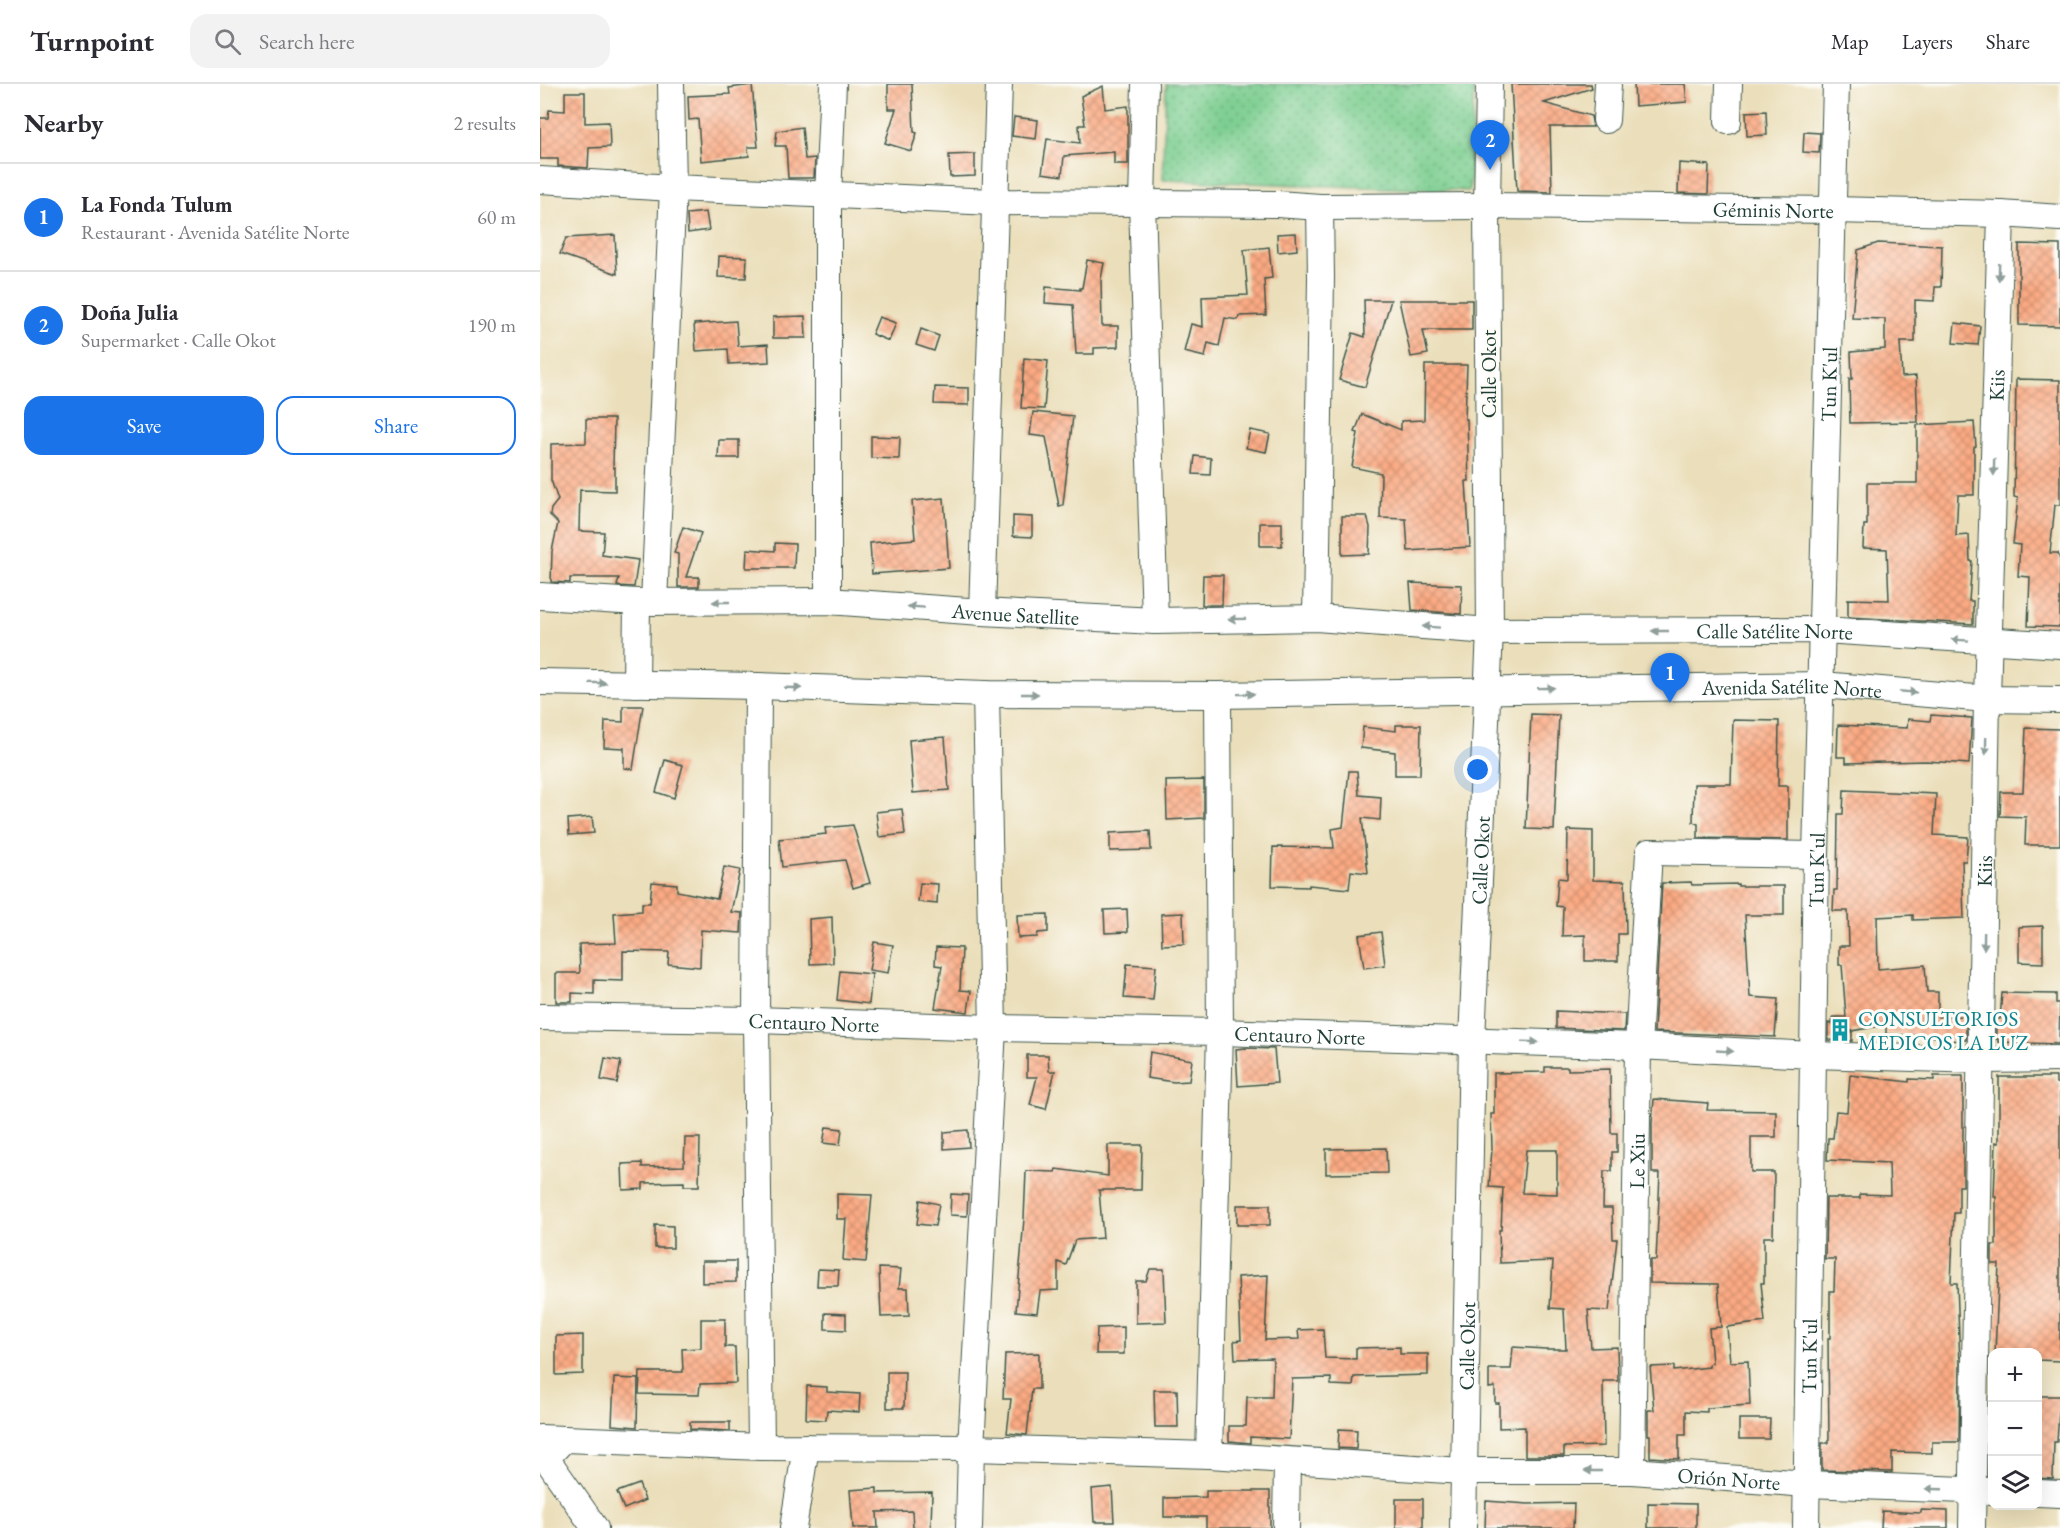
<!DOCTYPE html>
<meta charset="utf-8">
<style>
:root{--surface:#fff;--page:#f2f2f3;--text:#2b2b33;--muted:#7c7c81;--line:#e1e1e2;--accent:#1a73e8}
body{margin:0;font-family:"EB Garamond",serif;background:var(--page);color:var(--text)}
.controls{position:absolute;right:18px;bottom:18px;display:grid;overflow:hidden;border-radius:12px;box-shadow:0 6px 24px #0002}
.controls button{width:54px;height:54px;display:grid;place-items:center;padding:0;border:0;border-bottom:2px solid var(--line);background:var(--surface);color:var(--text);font:30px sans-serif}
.you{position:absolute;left:938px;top:686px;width:21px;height:21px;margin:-15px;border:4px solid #fff;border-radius:50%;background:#1a73e8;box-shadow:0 0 0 9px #1a73e833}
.badge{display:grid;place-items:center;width:39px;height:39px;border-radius:50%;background:var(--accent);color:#fff;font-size:20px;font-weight:700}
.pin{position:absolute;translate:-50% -50px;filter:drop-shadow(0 2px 3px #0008)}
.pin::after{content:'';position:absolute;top:32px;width:21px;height:18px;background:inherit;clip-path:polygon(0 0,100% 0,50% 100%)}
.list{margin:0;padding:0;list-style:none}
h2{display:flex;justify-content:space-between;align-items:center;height:78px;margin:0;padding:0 24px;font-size:26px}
h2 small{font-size:20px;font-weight:400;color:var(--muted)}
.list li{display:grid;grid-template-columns:39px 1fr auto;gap:18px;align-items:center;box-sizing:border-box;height:108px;padding:0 24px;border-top:2px solid var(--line)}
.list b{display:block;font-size:22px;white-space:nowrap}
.list p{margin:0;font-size:20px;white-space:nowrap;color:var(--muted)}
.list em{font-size:20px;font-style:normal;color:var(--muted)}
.actions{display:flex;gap:12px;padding:18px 24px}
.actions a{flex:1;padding:14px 0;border:2px solid var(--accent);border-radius:18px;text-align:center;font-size:21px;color:var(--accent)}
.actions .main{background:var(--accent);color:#fff}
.icon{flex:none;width:33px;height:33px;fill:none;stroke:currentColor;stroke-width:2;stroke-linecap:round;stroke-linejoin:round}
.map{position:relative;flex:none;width:1520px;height:1444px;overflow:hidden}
header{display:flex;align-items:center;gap:36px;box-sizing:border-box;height:84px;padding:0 30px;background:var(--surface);border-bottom:2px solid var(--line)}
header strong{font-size:28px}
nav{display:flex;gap:33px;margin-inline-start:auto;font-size:21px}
.search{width:420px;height:54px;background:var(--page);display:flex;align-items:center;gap:15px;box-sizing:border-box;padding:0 21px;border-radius:18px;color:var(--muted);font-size:22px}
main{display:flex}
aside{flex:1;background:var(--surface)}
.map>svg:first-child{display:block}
.green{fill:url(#green-dots);stroke:#4e8662;stroke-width:1.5}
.building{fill:url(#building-cross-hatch);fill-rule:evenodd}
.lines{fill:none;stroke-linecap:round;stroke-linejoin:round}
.minor-casing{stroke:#3e5548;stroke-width:28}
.minor{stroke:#fff;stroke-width:26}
.oneway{fill:#8f9e9a}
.labels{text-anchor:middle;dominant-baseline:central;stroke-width:6;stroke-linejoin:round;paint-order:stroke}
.street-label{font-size:21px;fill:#1f3d34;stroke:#fdfcf7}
.culture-label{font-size:21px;fill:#0d838f;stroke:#fdfcf7;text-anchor:start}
</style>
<header>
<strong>Turnpoint</strong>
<div class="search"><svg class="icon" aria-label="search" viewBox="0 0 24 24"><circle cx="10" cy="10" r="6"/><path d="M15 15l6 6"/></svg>Search here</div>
<nav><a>Map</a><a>Layers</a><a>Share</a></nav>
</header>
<main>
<aside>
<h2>Nearby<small>2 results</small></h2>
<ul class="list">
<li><span class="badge">1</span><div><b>La Fonda Tulum</b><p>Restaurant · Avenida Satélite Norte</p></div><em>60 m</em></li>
<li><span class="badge">2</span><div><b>Doña Julia</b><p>Supermarket · Calle Okot</p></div><em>190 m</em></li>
</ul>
<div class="actions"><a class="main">Save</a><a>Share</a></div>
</aside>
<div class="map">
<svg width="1520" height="1444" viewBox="0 0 1520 1444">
<defs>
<pattern id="green-dots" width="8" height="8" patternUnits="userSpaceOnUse" patternTransform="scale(1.5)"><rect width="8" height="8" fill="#7cce90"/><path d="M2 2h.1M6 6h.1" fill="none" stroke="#65a876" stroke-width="1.8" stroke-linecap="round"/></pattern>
<pattern id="building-cross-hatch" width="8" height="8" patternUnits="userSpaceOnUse" patternTransform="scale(1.5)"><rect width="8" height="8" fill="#fcaa83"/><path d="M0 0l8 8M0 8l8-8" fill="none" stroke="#cb8c6c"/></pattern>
</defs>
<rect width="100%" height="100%" fill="#fdfcf7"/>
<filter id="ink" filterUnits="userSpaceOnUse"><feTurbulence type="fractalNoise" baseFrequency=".0167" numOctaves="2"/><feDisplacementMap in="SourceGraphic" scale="12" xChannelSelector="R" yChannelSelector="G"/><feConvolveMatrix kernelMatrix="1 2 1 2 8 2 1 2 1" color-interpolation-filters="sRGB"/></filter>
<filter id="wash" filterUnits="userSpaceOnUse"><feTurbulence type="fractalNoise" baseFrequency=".008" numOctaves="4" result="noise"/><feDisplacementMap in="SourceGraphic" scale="24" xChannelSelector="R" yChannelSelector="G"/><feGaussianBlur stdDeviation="1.35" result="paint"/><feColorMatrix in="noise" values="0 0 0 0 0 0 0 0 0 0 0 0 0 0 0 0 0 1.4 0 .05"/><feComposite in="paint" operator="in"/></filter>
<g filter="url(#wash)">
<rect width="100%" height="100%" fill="#ebdfbb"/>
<path class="green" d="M626,0H934L930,107L622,96Z"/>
<g id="blocks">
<g class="building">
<path d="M348,0H372L374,48L377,49L371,67L345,59L356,25H348Z"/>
<path d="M971,0H1051L1052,4L1004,19L1051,32L1053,43H1010L1012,108L977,107Z"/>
<path d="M1094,0H1145L1147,18L1095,22Z"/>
<path d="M212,1L218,63H208L209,72L161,77L158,35L149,36L148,12L190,10L189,4Z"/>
<path d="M563,2L565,25L588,22V80H574V68L524,72L522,92L502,89L507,55L540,59L539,41H545L541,12Z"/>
<path d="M25,8H45V39L69,38L70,63L49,64L48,84L18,82V75H0V34H8L9,26L25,27Z"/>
<path d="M1226,27L1227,51L1207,52L1206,28Z"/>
<path d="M474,33L498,36L496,55L472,52Z"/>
<path d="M262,43L265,75L275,74L274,94H248L246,62H235L237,47Z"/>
<path d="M1264,48L1280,49L1279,69L1263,68Z"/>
<path d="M435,70V92L410,93L409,71Z"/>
<path d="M1139,79L1169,81L1168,110L1138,109Z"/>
<path d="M166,128L169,146L148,149L147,130Z"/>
<path d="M756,149L757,166L738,168L737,150Z"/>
<path d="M75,151L77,190L20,170L26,154Z"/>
<path d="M1338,159L1402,162L1401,203H1395L1394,217L1375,216V258H1360L1362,293L1376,292L1378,338L1310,339L1309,295H1312L1311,268L1345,265V235L1312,234L1318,166Z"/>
<path d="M1479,160L1520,161V242L1479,241Z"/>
<path d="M729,163L732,194L724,195L726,231L699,232L698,236L685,234L679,262L668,259L665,273L644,268L651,240L663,243L662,213L708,211L704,166Z"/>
<path d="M179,172L207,173L206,194L178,193Z"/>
<path d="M547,176L564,179L561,195L562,242H578V263L554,264V270H536L533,221L505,219L506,203L540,206V204H542Z"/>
<path d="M824,216H851L825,303L799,296L813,249L825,253Z"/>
<path d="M859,216H932V246H883L888,270L871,273Z"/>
<path d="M265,232L266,254H233V233Z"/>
<path d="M339,233L356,239L349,257L332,250Z"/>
<path d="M196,237L198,262L228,260L229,278L189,280L188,265L156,267L154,240Z"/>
<path d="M1415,239L1440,242L1438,261L1413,259Z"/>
<path d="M381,245L399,252L394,267L376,261Z"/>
<path d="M484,274L508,277L504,325L481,324Z"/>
<path d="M885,281H927L925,335H927L929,397H926L930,463L868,467L866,435L840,434L841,389L812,383L818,349L815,348L822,330L861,346V337L884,336Z"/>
<path d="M1476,295L1520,296V421H1515L1510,469H1518L1520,476V543L1488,542L1490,493L1478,492L1480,461L1473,460L1478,414L1474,413Z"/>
<path d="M395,303L429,304V321L394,320Z"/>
<path d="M493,328L533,332L523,421L519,422L506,353L490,351Z"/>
<path d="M46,335H74L73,384L75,383V407L40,406L39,447L64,448L62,471L98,476L94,503L77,502L79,494H30V499L11,498L12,467L18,439L10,431L11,425L18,416L11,396V360L46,359Z"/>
<path d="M1434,338L1436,362L1434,363V411H1418L1416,452L1429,451L1430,477H1432L1429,517H1433V540L1308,533V515L1349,516L1347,465L1323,464L1324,441H1327V399H1377V341Z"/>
<path d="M710,346L730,350L726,368L706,364Z"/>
<path d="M331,352L360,353L359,375L331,374Z"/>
<path d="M179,356H199V374H178Z"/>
<path d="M655,372L671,374L670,391L653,390Z"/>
<path d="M404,414L409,484L332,490L330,459L375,455L372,417Z"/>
<path d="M473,432L492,433V453L473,452Z"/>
<path d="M802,432H827L830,443L829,470L802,471Z"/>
<rect x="720" y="439" width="22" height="23"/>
<path d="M143,443L161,449L146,493H159V503H138V470L134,469Z"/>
<path d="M235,459L255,460L254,484H206L207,465L235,467Z"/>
<path d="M663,491H683L682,521H662Z"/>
<path d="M870,499L922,501L921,530L872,526Z"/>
<path d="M83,622H103L93,685L84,684V664L64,663L65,637L83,638Z"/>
<path d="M991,630L1019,631L1014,746L986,745Z"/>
<path d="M1391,631L1432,634L1429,680L1386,677L1306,679V673H1297L1298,641L1367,644L1368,635L1390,637Z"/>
<path d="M1193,636L1239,637L1238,702H1248V756L1158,754V740L1153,738L1154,700H1191Z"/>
<path d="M856,641H881L880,691H855V668L821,664L823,643L856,647Z"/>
<path d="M1486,644L1520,645V761H1485L1486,733L1460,732L1461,708H1483Z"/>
<path d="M405,653L409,706L373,709L369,656Z"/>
<path d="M125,676L143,681L134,714L116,708Z"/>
<path d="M809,687H817L819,711L841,713L840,736L822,734L828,789L811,787L809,805L769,801V803L732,802L733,763L794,764L792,745L803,743Z"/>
<path d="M664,696V734L627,736L626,697Z"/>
<path d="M1304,706L1396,710L1394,751L1428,753L1426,777H1422L1424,834L1373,836V831L1337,833L1338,885L1385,881L1387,908H1398V933L1426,932V956L1402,957V953L1346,950V941L1312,947V957L1288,956V939L1292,940L1293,933H1306L1302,881H1299V862H1309L1308,827H1293L1294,806H1297L1298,730H1303Z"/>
<path d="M362,725L365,750L339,753L336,728Z"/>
<path d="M52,733L54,749L29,751L28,735Z"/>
<path d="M313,741L330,799L313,804L305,776L242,783L239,755L286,750L285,744Z"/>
<path d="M1028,746L1053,747V796L1085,797L1086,850H1078V877H1045V851L1022,852L1023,823L1016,822L1018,794L1027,795Z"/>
<path d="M610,747L611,766L570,767V749Z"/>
<path d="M184,783L200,786L191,828L202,829L201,849L161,846L160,883L128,880L129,868L83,867V897L54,896V910L32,909V918H16V889H40L39,860L76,859L74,829L102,827V819H110L112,798L137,800V807L177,815Z"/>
<path d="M1151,798L1152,801L1198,800V802H1244V831H1205L1210,913L1238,915L1235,953L1114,948L1122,799Z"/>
<path d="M380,799L398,800L397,820L378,818Z"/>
<path d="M587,825L588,848L565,849L564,826Z"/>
<path d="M643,829L644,860L622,861L621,830Z"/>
<path d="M508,830V848L498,849L497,853L478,854L477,831Z"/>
<path d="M292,833L293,879L270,880L269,835Z"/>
<path d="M1503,842V879L1479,878V843Z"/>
<path d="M841,848L845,881L824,884L819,851Z"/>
<path d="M334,858L353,861L348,889L329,886Z"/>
<path d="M396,863L422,864L420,906L431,907L428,928L395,924L402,882L395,881Z"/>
<path d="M587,880L616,882L613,916L584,914Z"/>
<path d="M300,887L332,890L329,920L297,916Z"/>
<path d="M1462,909L1516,910V919H1520L1519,960L1458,958V955H1456V935H1460Z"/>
<path d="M1016,927L1085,930L1084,947L1016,944Z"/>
<path d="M706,964L734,965L737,999L698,1002L696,965Z"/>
<path d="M610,968L652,976L649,997L634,998L607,994Z"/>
<path d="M487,971H508L509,987H515L506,1025L490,1021L497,993H487Z"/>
<path d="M65,974L81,977L77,999L61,996Z"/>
<path d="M1005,983H1028V986L1070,985L1071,1049H1077V1068H1072V1087H1064L1063,1124H1072L1073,1155H1077L1069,1227L1048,1226L1051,1264L1077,1263L1078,1297H1063L1064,1362L1024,1363V1372H985V1343L959,1344V1319H955V1303L949,1304V1285H971L973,1263L1005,1265H1026L1024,1225L1010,1224L1013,1177L960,1179L959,1146H961L963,1104L949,1103L952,1065L951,1030H954V989L1005,988ZM986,1066H1017V1110L982,1109Z"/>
<path d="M1310,991L1369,998V995L1394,996V992H1423V1102H1419V1129H1414L1411,1199H1417L1420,1281L1419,1358H1392V1369L1352,1368V1388L1282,1386V1359H1289L1288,1254H1290V1207H1294L1295,1175H1285L1286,1114H1320V1110L1350,1111L1349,1079L1287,1076L1288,1054H1293L1296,1027L1307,1028Z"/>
<path d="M1459,993H1516V999L1520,1000V1277L1497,1276V1269H1455L1459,1180H1452V1161H1456V1113H1454L1456,1058L1459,1059Z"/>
<path d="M1114,1015L1168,1019L1167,1026L1236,1027V1053H1211V1088H1234L1233,1153H1224V1199H1221L1225,1238L1187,1243L1190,1278L1208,1277L1210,1321L1167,1324V1328L1146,1327V1351H1139V1375L1110,1373V1351H1108V1326H1114L1110,1283L1134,1282V1287L1169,1283V1280L1172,1279L1169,1244L1181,1243L1178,1200L1110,1199V1176H1116L1119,1113L1120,1089H1112V1039Z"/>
<path d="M286,1043L302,1045L300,1061L283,1059Z"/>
<path d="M428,1046L429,1063L404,1065V1048Z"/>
<path d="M145,1054H160L159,1102H144V1098L103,1099V1105L83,1106L82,1080L102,1079V1083L144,1082Z"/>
<path d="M568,1061H602L601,1106H559L563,1154L535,1156L526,1181L518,1178V1206L500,1207L497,1229L476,1227L484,1135L486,1087L515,1088L516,1085L568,1092Z"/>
<path d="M846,1064L847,1089L786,1090V1065Z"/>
<path d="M297,1110L332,1111L326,1178L303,1176L306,1135H297Z"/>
<path d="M411,1110L428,1111L427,1132L410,1131Z"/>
<path d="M380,1116L399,1120L395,1142L377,1140Z"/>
<rect x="697" y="1121" width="33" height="20"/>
<path d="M115,1141L133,1142V1164H115Z"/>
<path d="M162,1177H196V1198L162,1199Z"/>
<path d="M339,1184L361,1185L359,1204H368L369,1232L341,1233Z"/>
<path d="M278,1185L299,1186L298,1202H277Z"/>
<path d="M610,1185H624L626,1238L596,1239V1197H606Z"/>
<path d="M728,1191L725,1256L759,1255L758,1246L783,1245L785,1274L816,1275V1264L860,1263V1270H888V1291L814,1293L813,1302L791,1301V1294L752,1295L749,1355L710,1353V1359L689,1357V1342H706L707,1313H732L733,1274L695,1275L694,1257L701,1256L698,1193Z"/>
<path d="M285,1229L306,1230V1246L285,1245Z"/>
<path d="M161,1235H185V1263H195L196,1299L160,1300L159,1311L99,1310L100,1288H143L142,1265L161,1264Z"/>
<path d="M584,1243V1270H556L557,1244Z"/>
<path d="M43,1251V1290L16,1291V1252Z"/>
<path d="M499,1269V1305H492L487,1351L467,1349L471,1315H463L465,1270Z"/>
<path d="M347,1288H365L364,1324H347Z"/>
<path d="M74,1294L98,1295L97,1343L72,1341Z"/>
<path d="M267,1302L287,1303V1308L320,1310L319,1328L287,1326L286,1336L266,1335Z"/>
<path d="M614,1306H637L638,1343H615Z"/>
<path d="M1497,1312H1520L1517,1358H1514L1513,1395L1497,1394Z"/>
<path d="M1199,1335H1230L1229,1355H1199Z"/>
<path d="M150,1338H190V1347L150,1345Z"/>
<path d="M799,1345L817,1346L816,1365L798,1364Z"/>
<path d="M99,1400L105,1416L84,1425L77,1408Z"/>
<path d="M572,1403L574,1438H554L552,1405Z"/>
<path d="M337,1404V1409L392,1408L391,1444H373L372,1427L337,1428L338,1444H313L310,1406Z"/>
<path d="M666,1407H730V1444H666V1433H624V1414L666,1413Z"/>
<rect x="856" y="1415" width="27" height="29"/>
<path d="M946,1417L988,1420L1034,1419L1033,1444H945Z"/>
<path d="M1108,1419L1156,1420V1444H1108Z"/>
<path d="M1381,1426L1408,1427V1444H1341L1342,1427L1381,1429Z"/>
</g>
</g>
</g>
<g filter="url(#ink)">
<use href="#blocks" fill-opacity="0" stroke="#3e5548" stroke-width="1.5"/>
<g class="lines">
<g class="minor-casing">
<g id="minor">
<path d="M605,0L602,118L615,537"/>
<path d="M1066,36L1068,0"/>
<path d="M1188,37L1189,0"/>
<path id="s1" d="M0,96L133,104L454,118L737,120L780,123L947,122L1293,126L1461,130L1520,134"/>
<path id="s2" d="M0,512L97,518L288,517L442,528L615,537L776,534L950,547L1283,546L1520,561"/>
<path d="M288,517V111L293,0"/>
<path d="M114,518L133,104L131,0"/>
<path d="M442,528L459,0"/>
<path d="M776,534L781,193L780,123"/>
<path id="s3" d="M0,598L218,602L446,610L678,611L1282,601L1447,615L1520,616"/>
<path d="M96,600L97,518"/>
<path d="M218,602L216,936L221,1363"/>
<path id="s4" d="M0,933L216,936L453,944L680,948L1098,962L1272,971L1442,976L1520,975"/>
<path id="s5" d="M0,1354L221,1363L431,1364L669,1371L923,1387H1092L1267,1400L1452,1407"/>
<path d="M24,1355L6,1374L55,1444"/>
<path d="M669,1371L680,948L678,611"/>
<path id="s6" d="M1092,1387L1098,962L1109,768L1276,771"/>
<path d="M1498,1409L1520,1410"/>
<path d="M253,1444L266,1363"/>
<path d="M429,1444L431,1364L453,944L446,610"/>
<path d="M746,1444L747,1377"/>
<path id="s7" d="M923,1444L932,956L950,547L947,122L949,0"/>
<path id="s8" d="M1266,1444L1276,771L1296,0"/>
<path id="s9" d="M1432,1444L1447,615L1461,130"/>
</g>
</g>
<use href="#minor" class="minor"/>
</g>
<defs><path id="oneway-solid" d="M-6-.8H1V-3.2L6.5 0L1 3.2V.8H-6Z" transform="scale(1.5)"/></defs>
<g class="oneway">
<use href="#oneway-solid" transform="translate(1459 188) rotate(91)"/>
<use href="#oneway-solid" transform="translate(1454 383) rotate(91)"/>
<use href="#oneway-solid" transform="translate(181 518) rotate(180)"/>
<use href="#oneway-solid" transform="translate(376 523) rotate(-176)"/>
<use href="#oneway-solid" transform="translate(697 535) rotate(179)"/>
<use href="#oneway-solid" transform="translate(891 543) rotate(-176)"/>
<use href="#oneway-solid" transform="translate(1120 547) rotate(180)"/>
<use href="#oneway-solid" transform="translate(1420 556) rotate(-176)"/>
<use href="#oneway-solid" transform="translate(58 599) rotate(1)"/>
<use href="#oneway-solid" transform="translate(253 604) rotate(2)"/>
<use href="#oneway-solid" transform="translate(1006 604) rotate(-1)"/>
<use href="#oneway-solid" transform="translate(1368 608) rotate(5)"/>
<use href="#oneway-solid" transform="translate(490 610)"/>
<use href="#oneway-solid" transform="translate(706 610) rotate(-1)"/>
<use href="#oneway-solid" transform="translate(1446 662) rotate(91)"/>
<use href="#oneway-solid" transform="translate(1444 857) rotate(91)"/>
<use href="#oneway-solid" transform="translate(990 958) rotate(2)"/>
<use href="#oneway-solid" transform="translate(1185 967) rotate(3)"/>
<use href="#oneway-solid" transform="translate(1053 1387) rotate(180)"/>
<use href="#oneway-solid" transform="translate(1394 1405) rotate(-178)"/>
</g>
</g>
<defs>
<g id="building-bare" transform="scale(1.8)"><path d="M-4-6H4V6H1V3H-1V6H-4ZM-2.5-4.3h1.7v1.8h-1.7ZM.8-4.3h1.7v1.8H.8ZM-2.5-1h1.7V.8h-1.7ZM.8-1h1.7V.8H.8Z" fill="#0f9aa8" stroke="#fdfcf7" stroke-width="2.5" paint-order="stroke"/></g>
</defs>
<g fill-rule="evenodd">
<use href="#building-bare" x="1300" y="946"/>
</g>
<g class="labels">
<g class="street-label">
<text stroke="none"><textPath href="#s1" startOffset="1234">Géminis Norte</textPath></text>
<text transform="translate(948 290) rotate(-90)">Calle Okot</text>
<text stroke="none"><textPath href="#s8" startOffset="1144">Tun K'ul</textPath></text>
<text stroke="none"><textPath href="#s9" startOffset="1143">Kiis</textPath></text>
<text stroke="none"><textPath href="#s2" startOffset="476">Avenue Satellite</textPath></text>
<text stroke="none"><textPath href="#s2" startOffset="1236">Calle Satélite Norte</textPath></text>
<text stroke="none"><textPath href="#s3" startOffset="1252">Avenida Satélite Norte</textPath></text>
<text stroke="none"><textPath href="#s7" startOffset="668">Calle Okot</textPath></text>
<text stroke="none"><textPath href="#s8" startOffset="658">Tun K'ul</textPath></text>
<text stroke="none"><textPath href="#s9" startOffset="657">Kiis</textPath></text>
<text stroke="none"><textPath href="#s4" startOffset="274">Centauro Norte</textPath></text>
<text stroke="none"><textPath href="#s4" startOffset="760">Centauro Norte</textPath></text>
<text stroke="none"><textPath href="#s6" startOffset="310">Le Xiu</textPath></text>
<text stroke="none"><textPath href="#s7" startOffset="182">Calle Okot</textPath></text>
<text stroke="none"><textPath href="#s8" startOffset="172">Tun K'ul</textPath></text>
<text stroke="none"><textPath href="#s5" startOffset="1190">Orión Norte</textPath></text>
</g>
<g class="culture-label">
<text x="1318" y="934">CONSULTORIOS<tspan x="1318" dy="24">MEDICOS LA LUZ</tspan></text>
</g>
</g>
</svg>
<div class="controls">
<button>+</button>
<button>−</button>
<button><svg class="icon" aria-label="layers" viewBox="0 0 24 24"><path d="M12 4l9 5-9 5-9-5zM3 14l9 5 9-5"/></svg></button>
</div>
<div class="you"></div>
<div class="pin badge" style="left:1130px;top:619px">1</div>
<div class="pin badge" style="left:950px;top:86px">2</div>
</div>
</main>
